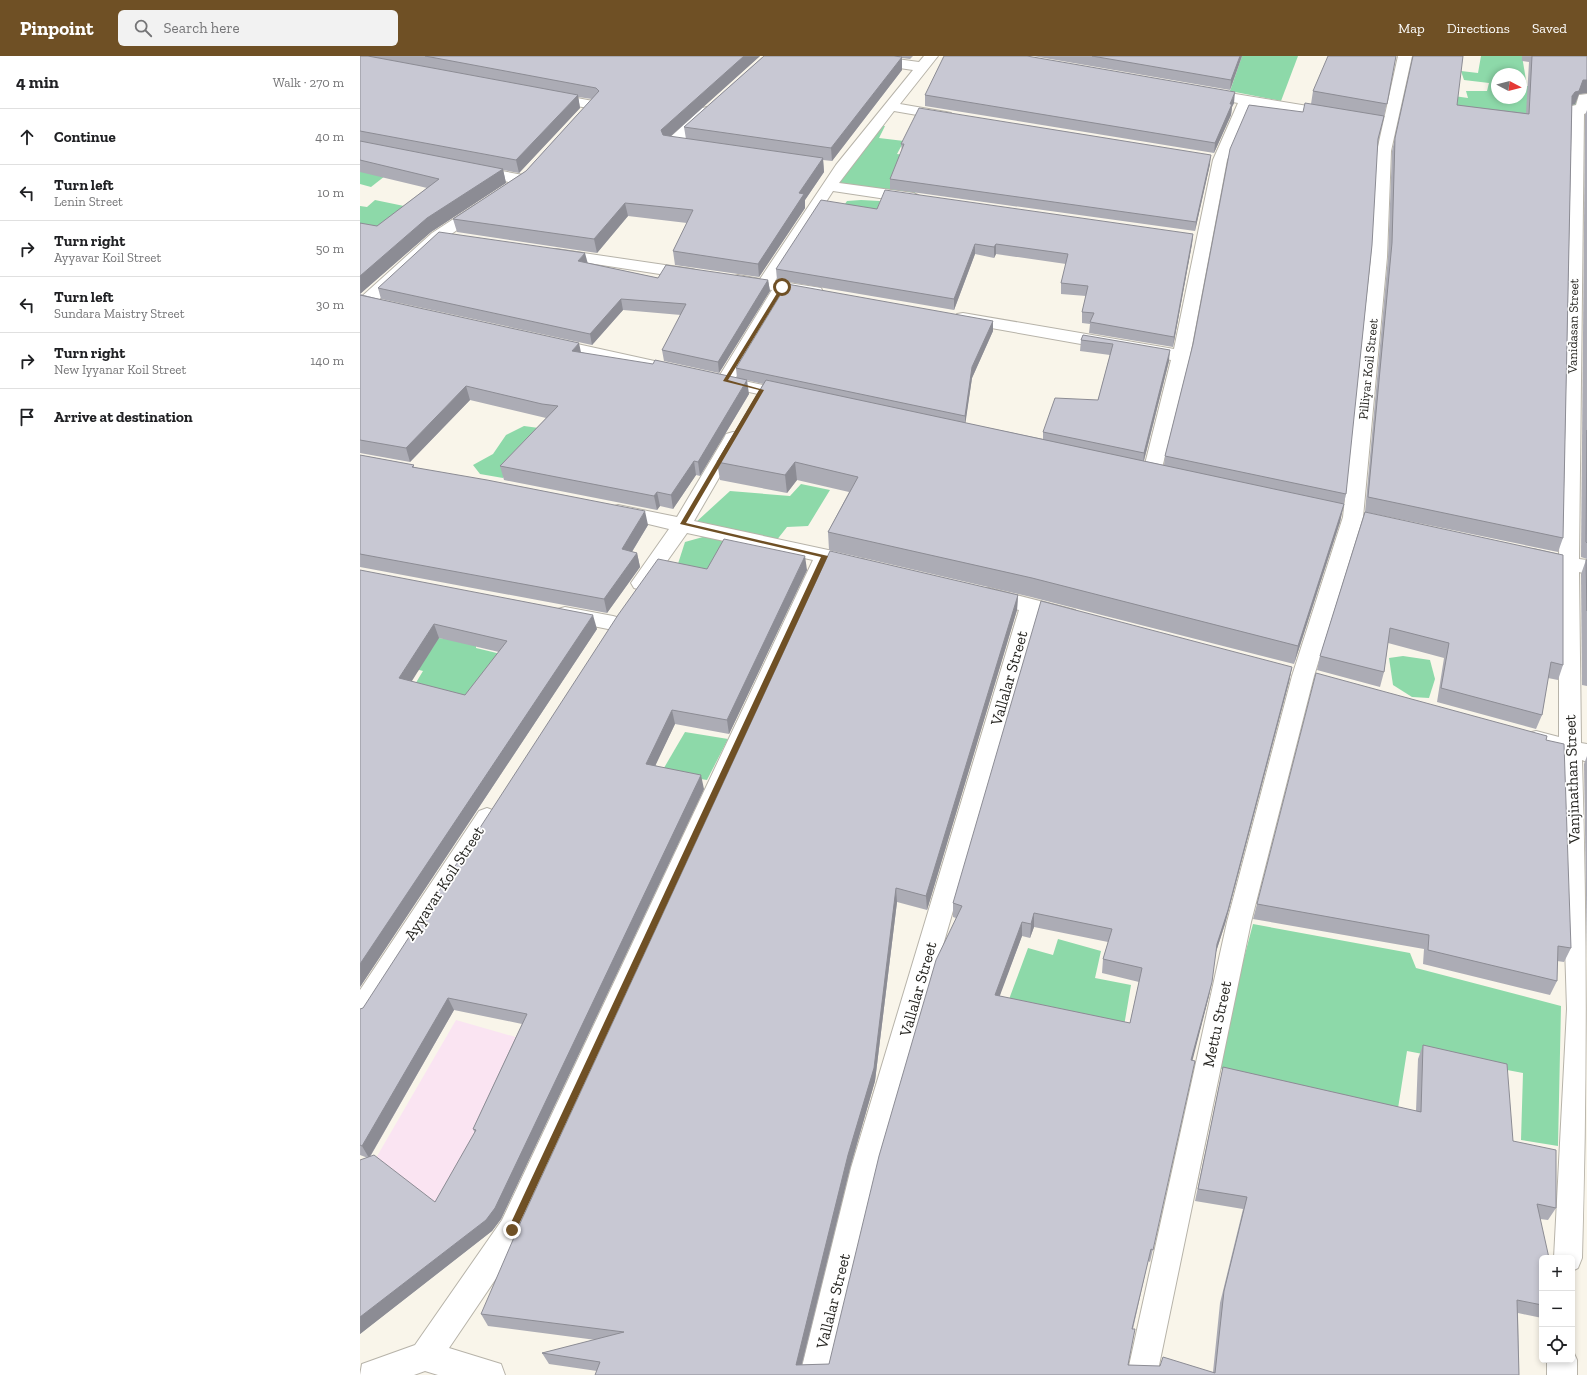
<!DOCTYPE html>
<meta charset="utf-8">
<style>
:root{--surface:#fff;--page:#f2f2f2;--text:#202124;--muted:#757577;--line:#e0e0e0;--accent:#6f5025}
body{margin:0;font-family:"Zilla Slab",serif;background:var(--page);color:var(--text)}
.controls{position:absolute;right:12px;bottom:12px;display:grid;overflow:hidden;border-radius:6px;box-shadow:0 2px 6px #0003}
.controls button{width:36px;height:36px;display:grid;place-items:center;padding:0;border:0;border-bottom:1px solid var(--line);background:var(--surface);color:var(--text);font:20px sans-serif}
.compass{position:absolute;left:1131px;top:12px;width:36px;height:36px;border-radius:50%;background:var(--surface);box-shadow:0 2px 6px #0003;rotate:97deg}
.stop{position:absolute;width:12px;height:12px;margin:-9px;border:3px solid #6f5025;border-radius:50%;background:#fff}
.stop.end{background:#6f5025;border-color:#fff;box-shadow:0 1px 4px #0008}
.list{margin:0;padding:0;list-style:none}
h2{display:flex;justify-content:space-between;align-items:center;height:52px;margin:0;padding:0 16px;font-size:17px}
h2 small{font-size:13px;font-weight:400;color:var(--muted)}
.list li{display:grid;grid-template-columns:26px 1fr auto;gap:12px;align-items:center;box-sizing:border-box;height:56px;padding:0 16px;border-top:1px solid var(--line)}
.list b{display:block;font-size:15px;white-space:nowrap}
.list p{margin:0;font-size:13px;white-space:nowrap;color:var(--muted)}
.list em{font-size:13px;font-style:normal;color:var(--muted)}
.icon{flex:none;width:22px;height:22px;fill:none;stroke:currentColor;stroke-width:2;stroke-linecap:round;stroke-linejoin:round}
.map{position:relative;flex:none;width:1227px;height:1319px;overflow:hidden}
header{display:flex;align-items:center;gap:24px;box-sizing:border-box;height:56px;padding:0 20px;background:var(--accent);color:#fff}
header strong{font-size:19px}
nav{display:flex;gap:22px;margin-inline-start:auto;font-size:14px}
.search{width:280px;height:36px;background:var(--page);display:flex;align-items:center;gap:10px;box-sizing:border-box;padding:0 14px;border-radius:6px;color:var(--muted);font-size:15px}
main{display:flex}
aside{flex:1;background:var(--surface)}
.map>svg:first-child{display:block}
.commercial{fill:#fae4f2}
.green{fill:#8dd9a9;fill-rule:evenodd}
.lines{fill:none;stroke-linecap:round;stroke-linejoin:round}
.minor-casing{stroke:#b7b3a9;stroke-width:2}
.minor{fill:#fff;fill-rule:evenodd}
.wall{fill:#acacb5;fill-rule:evenodd}
.shaded-wall{fill:#8c8c94}
.building{fill:#c8c8d3;stroke:#8c8c94;fill-rule:evenodd}
.route{fill:#6f5025}
.labels{text-anchor:middle;dominant-baseline:central;stroke-width:3.5;stroke-linejoin:round;paint-order:stroke}
.far-street-label{font-size:13px;fill:#272622;stroke:#fff}
.street-label{font-size:16px;fill:#272622;stroke:#fff}
</style>
<header>
<strong>Pinpoint</strong>
<div class="search"><svg class="icon" aria-label="search" viewBox="0 0 24 24"><circle cx="10" cy="10" r="6"/><path d="M15 15l6 6"/></svg>Search here</div>
<nav><a>Map</a><a>Directions</a><a>Saved</a></nav>
</header>
<main>
<aside>
<h2>4 min<small>Walk · 270 m</small></h2>
<ul class="list">
<li><svg class="icon" aria-label="ahead" viewBox="0 0 24 24"><path d="M12 20V5M6 11l6-6 6 6"/></svg><div><b>Continue</b></div><em>40 m</em></li>
<li><svg class="icon" aria-label="left" viewBox="0 0 24 24"><path d="M17 20v-9H6M10 6l-5 5 5 5"/></svg><div><b>Turn left</b><p>Lenin Street</p></div><em>10 m</em></li>
<li><svg class="icon" aria-label="right" viewBox="0 0 24 24"><path d="M7 20v-9h11M14 6l5 5-5 5"/></svg><div><b>Turn right</b><p>Ayyavar Koil Street</p></div><em>50 m</em></li>
<li><svg class="icon" aria-label="left" viewBox="0 0 24 24"><path d="M17 20v-9H6M10 6l-5 5 5 5"/></svg><div><b>Turn left</b><p>Sundara Maistry Street</p></div><em>30 m</em></li>
<li><svg class="icon" aria-label="right" viewBox="0 0 24 24"><path d="M7 20v-9h11M14 6l5 5-5 5"/></svg><div><b>Turn right</b><p>New Iyyanar Koil Street</p></div><em>140 m</em></li>
<li><svg class="icon" aria-label="arrive" viewBox="0 0 24 24"><path d="M6 21V4h12l-3 4 3 4H6"/></svg><div><b>Arrive at destination</b></div></li>
</ul>
</aside>
<div class="map">
<svg width="1227" height="1319" viewBox="0 0 1227 1319">
<rect width="100%" height="100%" fill="#f9f5ea"/>
<path class="commercial" d="M96,964L159,982L88,1156L16,1102Z"/>
<g class="green">
<path d="M882,0H938L921,45L870,35Z"/>
<path d="M1121,0H1162L1167,30L1222,37L1217,53L1145,82L1039,66L1045,33L1108,42L1106,35H1127L1129,27L1104,24L1101,15L1118,17ZM1137,18H1161V42H1137Z"/>
<path d="M516,69L525,70L519,82L544,85L537,98L567,102L554,140L474,128Z"/>
<path d="M39,109L11,131L0,128V114Z"/>
<path d="M15,144L44,150L12,177L0,174V150L7,151Z"/>
<path d="M501,144L520,145L515,161L480,155L487,145Z"/>
<path d="M164,370L186,373L143,422L120,418L113,409L133,398L146,379Z"/>
<path d="M441,428L470,434L448,470L427,471L416,485L335,467L370,435L430,440Z"/>
<path d="M350,479L373,487L347,523L316,514L325,486Z"/>
<path d="M21,576L88,583L116,589V592L145,599L108,649L51,635L63,615L0,598Z"/>
<path d="M1043,600L1070,604L1075,623L1069,642L1052,641L1033,629L1029,602Z"/>
<path d="M325,676L368,683L347,724L301,717Z"/>
<path d="M893,868L1050,897L1056,912L1201,950L1198,1090L1161,1084L1163,1017L1047,995L1036,1065L855,1011Z"/>
<path d="M698,883L741,895L735,922L771,929L763,976L648,946L668,892L693,899Z"/>
</g>
<g class="lines">
<g class="minor-casing">
<g id="minor">
<path d="M478,0H514L559,6L564,0H578L540,48L586,56L591,57L593,60L591,63L586,64L534,55L479,127L553,137L558,139L561,142L558,145L553,147L473,135L415,225L455,231L461,232L463,236L461,240L455,241L427,237L375,323L436,336L439,340L436,344L430,345L352,328L349,324L352,320L360,319L412,234L372,227L370,224L372,221L378,219L400,223L476,109L553,14L485,4L480,3Z"/>
<path d="M1038,0H1052L1031,95L1027,201L1003,461L954,620L891,866L797,1319H767L867,866L932,620L983,461L1011,201L1017,95Z"/>
<path d="M845,33L972,54L977,55L979,58L977,61L972,62L891,49L867,104L830,300L801,416L799,420L792,422L785,420L783,416L811,304L603,267L597,266L595,262L597,258L603,257L814,293L853,104L878,47L840,40L838,37L840,34Z"/>
<path d="M190,37L233,45L238,46L240,49L238,52L233,53L185,44L183,41L185,38Z"/>
<path d="M1227,38V57L1224,58L1219,503L1227,504V518L1219,516L1221,687L1227,688V706L1222,704C1227,870 1227,1036 1222,1202L1218,1212L1212,1215V1202H1194L1207,953L1199,698L1168,689L1165,683L1168,677L1176,675L1199,681V512L1166,505L1163,500L1166,495L1173,493L1199,499L1210,53L1212,50L1216,49L1219,39Z"/>
<path d="M347,51L352,52L354,55L352,58L316,91H306L304,88L306,85L342,52Z"/>
<path d="M115,110L163,119L168,121L171,124L168,127L163,129L110,118L107,115L110,112Z"/>
<path d="M120,147L125,149L128,152L125,155L84,183L12,250L6,251L0,250V242L72,177L115,149Z"/>
<path d="M196,193L332,213L338,215L340,218L338,221L332,223L190,201L188,198L190,195Z"/>
<path d="M190,282L299,306L305,307L308,311L305,315L299,316L184,291L181,287L184,283Z"/>
<path d="M373,376L380,378L382,382L334,465L496,500L503,502L506,507L503,512L496,514L471,508L162,1184L89,1292L141,1308L145,1319H78L65,1315L54,1319H0L2,1308L55,1289L142,1164L453,504L327,477L288,532L281,534L274,532L271,527L309,473L251,459L248,455L251,451L258,449L317,461L364,382L366,378Z"/>
<path d="M629,532L715,554L718,559L715,564L708,566L678,559L519,1112L470,1319H440L491,1112L659,554L622,544L619,539L622,534Z"/>
<path d="M205,551L253,560L260,562L263,567L260,572L253,574L198,563L195,558L198,553Z"/>
<path d="M127,752L135,755L139,761L135,767L9,964L0,967V934L119,755Z"/>
<path d="M1212,1293L1217,1304V1319H1187V1304H1212Z"/>
</g>
</g>
<use href="#minor" class="minor"/>
</g>
<g class="wall">
<path d="M0,0H400L310,81L326,83L324,71L404,0H553L550,3L542,2V14L472,105L463,104L464,116L445,144V152L399,221L315,209L313,195L327,167L268,160L237,197L97,176L93,163L166,115L232,43L218,41L220,52L159,117L143,114L146,127L71,176L0,238V167L17,170L67,132L0,116Z"/>
<path d="M673,0H882L870,34Z"/>
<path d="M1036,0L1024,61L1018,86L986,438L980,466L934,608L671,541L469,494L468,476L489,436L437,424L427,437L360,424L357,406L403,328L377,322L376,312L633,265V275L612,322L605,367L683,383V376L738,344L750,299L720,295L721,284L723,279L809,305L784,405L804,409L805,400L943,56L951,48L953,35Z"/>
<path d="M1053,0L1097,49L1166,57L1169,6L1162,5V0H1227V37L1219,38L1215,48L1212,49L1203,482L1198,496L1005,456L1028,201L1032,95Z"/>
<path d="M565,39L874,47L872,51L871,59L854,97L565,50Z"/>
<path d="M1227,54V503L1221,501L1225,59Z"/>
<path d="M541,88L850,108L835,175L530,133V123L542,95Z"/>
<path d="M517,153L833,178L832,188L813,291L729,277L730,268L722,267V256L726,240L701,238V227L706,208L636,198L634,202L615,198L594,254L417,224L416,213Z"/>
<path d="M227,207L298,222L408,224L410,235L359,317L304,305L302,294L321,259L263,254L232,289L21,243L18,232Z"/>
<path d="M0,238L221,296L389,338L340,420L336,419L313,453L300,450L297,454L144,424L140,410L186,362L110,344L50,406L0,397Z"/>
<path d="M0,399L54,409V411L288,469L272,496L277,497L280,511L247,557L0,511Z"/>
<path d="M1005,456L1203,609L1198,624L1188,622L1182,659L1176,673L1077,646L1084,602L1028,587L1024,616L1020,631L957,614L960,600Z"/>
<path d="M1226,504H1227V630L1222,629L1221,518Z"/>
<path d="M347,513L447,514L369,678L315,668L295,709L344,733L141,1163L132,1175L0,1278L8,1102L0,1099V953L3,952ZM94,954L162,968L113,1073L115,1077L75,1146L10,1101Z"/>
<path d="M0,515L237,573L0,931ZM79,582L139,596L105,639L51,625Z"/>
<path d="M658,539L657,554L567,854L537,846L515,1025L490,1112L442,1309L469,1308L596,862L593,861V847L932,611L929,626L865,868L856,896L849,940L832,1004L835,1005L790,1206L788,1205L773,1273L768,1309L853,1316L860,1247L883,1153L835,1145L863,1011L1056,1055L1058,1003L1063,989L1153,1085L1196,1152L1188,1164L1180,1163L1182,1202V1262L1158,1257L1159,1319L237,1315L189,1308L182,1297L236,1284L128,1270L121,1258ZM674,871L748,886L743,903L742,917L779,926L770,967L639,940L662,880L670,882Z"/>
<path d="M1186,684L1211,892L1204,906L1197,905V925L1190,939L1063,908L1064,893L893,863L897,848Z"/>
<path d="M1227,700V904L1224,708Z"/>
</g>
<g class="shaded-wall">
<path d="M384,0H400L303,87L301,74Z"/>
<path d="M880,0H882L870,34L871,24Z"/>
<path d="M542,1V14L472,105L471,92Z"/>
<path d="M1223,24H1227V37L1219,38L1215,48L1211,49L1212,40Z"/>
<path d="M875,36L874,47L872,51L871,59L854,97L855,87L870,48Z"/>
<path d="M218,39L220,52L159,117L156,104Z"/>
<path d="M851,99L850,108L835,175L836,166Z"/>
<path d="M463,102L464,116L445,144V152L399,221L398,208L439,137Z"/>
<path d="M143,113L146,127L71,176L0,238V220L67,162Z"/>
<path d="M265,147L268,160L237,197L234,183Z"/>
<path d="M833,178L832,188L813,291L814,281Z"/>
<path d="M615,188V198L594,254V243Z"/>
<path d="M636,188V198L634,202V191Z"/>
<path d="M225,197L228,208L218,205Z"/>
<path d="M408,224L410,235L359,317L358,306Z"/>
<path d="M261,243L263,254L232,289L230,278Z"/>
<path d="M633,265V275L612,322L605,370V360L612,311Z"/>
<path d="M219,287L222,301L212,295Z"/>
<path d="M810,294L809,305L783,408L784,397Z"/>
<path d="M387,324L389,338L340,420L338,406Z"/>
<path d="M106,330L110,344L50,406L46,392Z"/>
<path d="M334,405L336,419L313,453L311,439Z"/>
<path d="M435,406L437,424L427,437L425,419Z"/>
<path d="M297,436L300,450L297,454L294,440Z"/>
<path d="M984,448L980,466L934,608L938,590Z"/>
<path d="M285,455L288,469L265,507L262,493Z"/>
<path d="M277,497L280,511L247,557L244,543Z"/>
<path d="M445,500L447,514L369,678L367,664Z"/>
<path d="M658,539L657,554L567,854L566,840Z"/>
<path d="M233,559L237,573L0,931V908Z"/>
<path d="M74,568L79,582L45,636L39,622Z"/>
<path d="M932,611L929,626L865,868L854,902L857,888Z"/>
<path d="M312,654L315,668L290,721L286,708Z"/>
<path d="M341,719L344,733L141,1163L132,1175L0,1278V1261L126,1164Z"/>
<path d="M536,832L537,846L515,1025L490,1112L439,1319L436,1309Z"/>
<path d="M674,857V871L670,882L671,868Z"/>
<path d="M662,866V880L635,953V939Z"/>
<path d="M852,926L849,940L829,1018L831,1004Z"/>
<path d="M88,942L94,954L9,1102L2,1090Z"/>
</g>
<g class="building">
<path d="M0,0H8L218,39L156,104L0,75Z"/>
<path d="M65,0H384L301,74L303,79L309,80L463,102L439,137L444,138L398,208L313,195L333,154L265,147L234,183L93,163L166,115L239,35L236,32Z"/>
<path d="M404,0H534L542,1L471,92L324,71Z"/>
<path d="M584,0H667L875,36L870,48H872L855,87L565,39Z"/>
<path d="M732,0H880L871,24Z"/>
<path d="M968,0H1036L1027,48L953,35Z"/>
<path d="M1053,0H1103L1097,49L1169,58L1172,0H1227V24H1223L1219,35L1215,36L1212,40L1203,482L1008,441L1032,187L1035,82Z"/>
<path d="M945,47L1024,60L1018,83L1012,189L986,438L805,400L833,288L870,93L889,49L943,56Z"/>
<path d="M559,52L851,99L836,166L530,123L544,88H541Z"/>
<path d="M0,85L143,113L67,162L0,220V167L17,170L79,123L0,104Z"/>
<path d="M525,134L833,178L814,281L730,266L734,257L722,256L728,230L701,227L708,198L636,188L634,191L615,188L594,243L416,213L461,144L517,153Z"/>
<path d="M79,176L225,197L218,205L298,222L306,209L408,224L358,306L302,294L326,248L261,243L230,278L18,232Z"/>
<path d="M427,228L633,265L612,311L605,360L376,312Z"/>
<path d="M0,239L219,287L212,295L293,308L295,304L387,324L338,406L334,405L311,439L297,436L294,440L140,410L198,350L182,348L106,330L46,392L0,384Z"/>
<path d="M723,279L810,294L784,397L683,376L695,342L738,344L753,288L721,284Z"/>
<path d="M406,324L984,448L938,590L672,522L468,476L498,421L435,406L425,419L357,406Z"/>
<path d="M1227,374V487L1226,486Z"/>
<path d="M0,399L54,409L52,411L127,424L285,455L262,493L277,497L244,543L0,498Z"/>
<path d="M1005,456L1203,499V609L1191,606L1182,659L1081,632L1089,587L1030,572L1024,616L960,600Z"/>
<path d="M364,483L445,500L367,664L312,654L286,708L341,719L135,1152L126,1164L0,1261V1104L14,1099L75,1146L116,1074L113,1073L167,958L88,942L2,1090L0,1089V953L3,952L258,559L298,503L347,513Z"/>
<path d="M470,495L658,539L566,840L536,832L514,1012L488,1099L436,1309L469,1308L519,1100L576,904L602,850L593,847L681,545L932,611L868,854L857,888L852,926L831,1004L835,1005L793,1194L791,1193L772,1273H775L768,1309L800,1310L803,1301L855,1317L864,1235L887,1141L838,1133L863,1011L1061,1056L1063,989L1147,1008L1153,1085L1196,1094V1152L1177,1148L1189,1202H1182V1249L1157,1244L1159,1319H235L240,1306L182,1297L264,1276L121,1258L162,1163ZM674,857L752,873L743,903L782,912L770,967L635,939L662,866L671,868Z"/>
<path d="M1226,504H1227V555Z"/>
<path d="M0,514L233,559L0,908ZM74,568L147,585L105,639L39,622Z"/>
<path d="M956,617L1187,680L1186,684L1204,688L1211,892L1198,890L1197,925L1068,894L1069,879L897,848Z"/>
</g>
<path class="route" d="M422,229L425,231L368,324L404,334L326,467L468,500L155,1177L152,1178L149,1177V1171L461,501L320,468L399,334L363,325Z"/>
<g class="labels">
<g class="far-street-label">
<text transform="translate(1213 270) rotate(-89)">Vanidasan Street</text>
<text transform="translate(1008 313) rotate(-84)">Pilliyar Koil Street</text>
</g>
<g class="street-label">
<text transform="translate(649 622) rotate(-74)">Vallalar Street</text>
<text transform="translate(1212 723) rotate(-92)">Vanjinathan Street</text>
<text transform="translate(84 827) rotate(-57)">Ayyavar Koil Street</text>
<text transform="translate(558 933) rotate(-74)">Vallalar Street</text>
<text transform="translate(857 968) rotate(-78)">Mettu Street</text>
<text transform="translate(473 1245) rotate(-76)">Vallalar Street</text>
</g>
</g>
</svg>
<div class="controls">
<button>+</button>
<button>−</button>
<button><svg class="icon" aria-label="locate" viewBox="0 0 24 24"><circle cx="12" cy="12" r="6"/><path d="M12 2v4M12 18v4M2 12h4M18 12h4"/></svg></button>
</div>
<svg class="compass" viewBox="-18 -18 36 36"><path d="M0-13l5 13h-10z" fill="#e53935"/><path d="M0 13l5-13h-10z" fill="#757577"/></svg>
<div class="stop" style="left:422px;top:231px"></div>
<div class="stop end" style="left:152px;top:1174px"></div>
</div>
</main>
